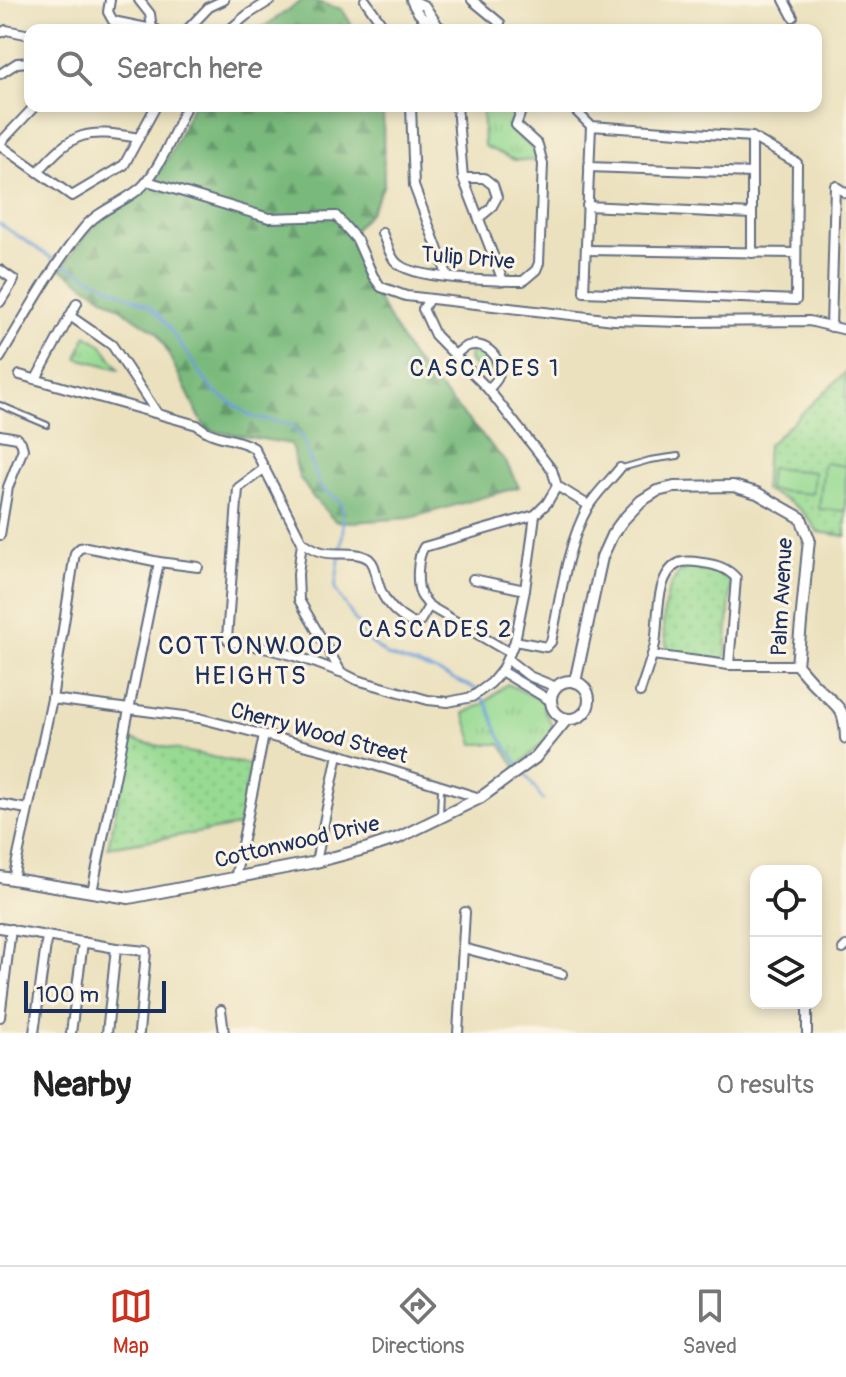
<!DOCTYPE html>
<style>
:root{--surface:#fff;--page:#f6f6f6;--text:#222;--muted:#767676;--line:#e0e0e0;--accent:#c8321e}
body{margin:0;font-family:Pangolin,sans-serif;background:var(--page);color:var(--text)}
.controls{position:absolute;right:24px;bottom:24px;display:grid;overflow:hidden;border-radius:16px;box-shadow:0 4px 12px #0003}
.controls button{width:72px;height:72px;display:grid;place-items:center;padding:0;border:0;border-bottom:2px solid var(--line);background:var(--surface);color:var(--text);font:40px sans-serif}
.scale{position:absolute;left:24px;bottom:20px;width:142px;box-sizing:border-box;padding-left:8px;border:4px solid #1b2f5e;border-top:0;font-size:22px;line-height:28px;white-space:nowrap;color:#1b2f5e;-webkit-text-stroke:6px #fcf5e5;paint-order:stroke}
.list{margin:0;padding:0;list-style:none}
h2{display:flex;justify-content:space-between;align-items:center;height:104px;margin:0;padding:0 32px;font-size:34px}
h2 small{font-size:26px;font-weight:400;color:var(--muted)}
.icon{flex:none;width:44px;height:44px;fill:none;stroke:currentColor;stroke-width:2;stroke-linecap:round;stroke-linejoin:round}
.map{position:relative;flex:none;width:846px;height:1033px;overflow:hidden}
.search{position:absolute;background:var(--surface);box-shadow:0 4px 12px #0003;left:24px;right:24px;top:24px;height:88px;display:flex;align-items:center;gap:20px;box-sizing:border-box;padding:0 28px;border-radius:16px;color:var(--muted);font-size:30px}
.sheet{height:232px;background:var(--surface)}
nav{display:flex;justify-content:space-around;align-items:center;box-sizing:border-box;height:112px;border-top:2px solid var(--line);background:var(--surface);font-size:22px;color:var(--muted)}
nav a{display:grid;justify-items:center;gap:4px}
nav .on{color:var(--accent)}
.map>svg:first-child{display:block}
.grass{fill:url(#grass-tufts);stroke:#598478;stroke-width:2}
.forest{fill:url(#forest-firs);stroke:#4a746d;stroke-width:2}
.park{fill:url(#park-dots);stroke:#598478;stroke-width:2}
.pitch{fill:#97da92;stroke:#598478;stroke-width:2}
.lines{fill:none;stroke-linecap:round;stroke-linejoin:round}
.stream{stroke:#6c9ed7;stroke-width:3}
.service-casing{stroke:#646d80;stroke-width:8}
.minor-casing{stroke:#646d80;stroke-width:12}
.tertiary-casing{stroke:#646d80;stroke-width:14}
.service{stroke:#fff;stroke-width:4}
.minor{stroke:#fff;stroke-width:8}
.tertiary{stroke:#fff;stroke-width:10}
.labels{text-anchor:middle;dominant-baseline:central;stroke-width:6;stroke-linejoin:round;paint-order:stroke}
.street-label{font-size:22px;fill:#1b2f5e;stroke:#fcf5e5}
.neighbourhood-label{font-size:24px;letter-spacing:2px;fill:#1b2f5e;stroke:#fcf5e5}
.quarter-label{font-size:26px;letter-spacing:2px;fill:#1b2f5e;stroke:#fcf5e5}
</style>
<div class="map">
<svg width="846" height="1033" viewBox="0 0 846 1033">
<defs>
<pattern id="grass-tufts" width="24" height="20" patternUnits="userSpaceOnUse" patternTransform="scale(2)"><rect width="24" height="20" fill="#97da92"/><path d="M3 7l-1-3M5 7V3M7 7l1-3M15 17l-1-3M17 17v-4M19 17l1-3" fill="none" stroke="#82bb80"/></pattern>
<pattern id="forest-firs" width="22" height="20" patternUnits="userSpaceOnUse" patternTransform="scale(2)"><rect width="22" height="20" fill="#79ba7c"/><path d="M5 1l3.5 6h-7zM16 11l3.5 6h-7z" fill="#629869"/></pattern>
<pattern id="park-dots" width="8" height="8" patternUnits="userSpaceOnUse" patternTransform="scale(2)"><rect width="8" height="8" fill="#97da92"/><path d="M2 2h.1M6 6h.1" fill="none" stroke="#82bb80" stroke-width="1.8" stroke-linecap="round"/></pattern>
</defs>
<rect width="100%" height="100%" fill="#fcf5e5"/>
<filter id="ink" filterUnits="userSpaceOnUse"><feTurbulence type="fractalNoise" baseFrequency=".0125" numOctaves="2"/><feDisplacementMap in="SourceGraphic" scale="16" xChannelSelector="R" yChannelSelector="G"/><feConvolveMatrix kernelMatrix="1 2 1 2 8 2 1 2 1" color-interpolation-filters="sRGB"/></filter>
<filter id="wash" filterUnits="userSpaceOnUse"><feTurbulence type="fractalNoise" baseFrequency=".006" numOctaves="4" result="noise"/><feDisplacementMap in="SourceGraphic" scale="32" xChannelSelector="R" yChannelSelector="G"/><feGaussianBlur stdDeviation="1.8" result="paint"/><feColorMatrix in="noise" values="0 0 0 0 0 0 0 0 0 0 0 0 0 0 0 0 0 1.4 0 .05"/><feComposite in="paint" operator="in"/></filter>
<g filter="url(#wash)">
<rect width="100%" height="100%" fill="#ebe1be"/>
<g class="grass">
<path d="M482,106H517L513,119L507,127L535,150L537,161L514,160L484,146Z"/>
<path d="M86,335L102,345L119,369L77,358Z"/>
<path d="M472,350L486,352L492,357L493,366L490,372L482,373C474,366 464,360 472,350Z"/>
<path d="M507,684L542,700L544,710L553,727L543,743L516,768L501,744H474L464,713L483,704Z"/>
</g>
<g class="forest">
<path d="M303,0H310L342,9L355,30H259Z"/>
<path d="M192,106H383L384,185L371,211L354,230L347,234L355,243L367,281L412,358L506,462L519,487L410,518L353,522L335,521L313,497L299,477L291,444L206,430L158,333L61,269L89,230L112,212L151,188L173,148Z"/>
</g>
<g class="park">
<path d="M846,372V536L818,532C801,505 792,503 764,490L767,446Z"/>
<path d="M700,567C712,570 727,571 731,583L726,655L722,661L675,656C655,643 663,585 681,571C686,567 693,568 700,567Z"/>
<path d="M131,740L251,765L239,826L108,847Z"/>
</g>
<g class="pitch">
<path d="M824,463L846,466L845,511L819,509Z"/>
<path d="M770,468L814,472L812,494L768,490Z"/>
</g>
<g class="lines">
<path class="stream" d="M0,224L56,261L149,306L164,321L213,391L253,417L291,425L303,439L320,487L342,503L343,531L335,589L368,640L388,656L433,670L476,689L488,706L500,737L543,800"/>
</g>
</g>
<g filter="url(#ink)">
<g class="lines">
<g class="service-casing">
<g id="service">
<path d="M0,405L47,425"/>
<path d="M622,468L650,460L678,456"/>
<path d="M440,816L441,788"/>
</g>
</g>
<g class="minor-casing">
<g id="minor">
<path d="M110,0L108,12L113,21L157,30"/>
<path d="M139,0L150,14L152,29"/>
<path d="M365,0L386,30"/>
<path d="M411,0C422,24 426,17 445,30"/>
<path d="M412,0L425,6L437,24"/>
<path d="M472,0L500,23L496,30"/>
<path d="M784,0L793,17"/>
<path d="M187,30L209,7L224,0"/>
<path d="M229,30L247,15L271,0"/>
<path d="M0,33L6,30L30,35"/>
<path d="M0,74L17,63L30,62"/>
<path d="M411,106L414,186L448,277"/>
<path d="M457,106L463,178L503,281"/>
<path d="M571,106L591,126"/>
<path d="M591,126L752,137L797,163L796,300L584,292Z"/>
<path d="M752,137V253"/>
<path d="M0,143L35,106"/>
<path d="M0,145L72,196L124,165L156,106"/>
<path d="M589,167L752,173"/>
<path d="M38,172C74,130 87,129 139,138"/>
<path d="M463,178H484L493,185L497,197L491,208L479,218"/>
<path d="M147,181L269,218L336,216L357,240L373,276L381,287L406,296L614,320L680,322L809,321L846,330"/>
<path d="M835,186L846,193"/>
<path d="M587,206L752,214"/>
<path d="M382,233C386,241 389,254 395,261C409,280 499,281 523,281L536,270L539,263L543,164L538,145L516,125L523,106"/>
<path d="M586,250L796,253"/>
<path d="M0,270L14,280L0,302"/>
<path d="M429,299L423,309L435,335L488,389L552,470L557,486L588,505"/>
<path d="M70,316L112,345L157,413"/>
<path d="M831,327L835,186"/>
<path d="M455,355C456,354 463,348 465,347C485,338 506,360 497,379C496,381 490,388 488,389"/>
<path d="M0,358C26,315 51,268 83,229C97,211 120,204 138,190C157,176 176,129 186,106"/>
<path d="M20,375L197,425C214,440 234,436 254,448L302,542L298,574L299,600L341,672L357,680L428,700L448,702L472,697L491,683L501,671L507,659L515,641L525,590L535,515L547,503L557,486"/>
<path d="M36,379L77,303"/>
<path d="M0,435L17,438L21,442L23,449L8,487L0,535"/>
<path d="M265,468L238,488L227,639L231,642C269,647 305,658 340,672"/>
<path d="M302,542C307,545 313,549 319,551C333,557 355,549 369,559C376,565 375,574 378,582C383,602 396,615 414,624L420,621L429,606"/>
<path d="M473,579L525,590"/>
<path d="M515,641L546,647L551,642C560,601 567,543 588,507C596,493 610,481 620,468"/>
<path d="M510,653L429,606C427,602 423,599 421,595C416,584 417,557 424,547L535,515"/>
<path d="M652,655L729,665H797"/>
<path d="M507,659L529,676L556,687"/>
<path d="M501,671L551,701"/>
<path d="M640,692C645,676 651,661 655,644C659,622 654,575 679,563C686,560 696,562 703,563C717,565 727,568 736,578L729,665"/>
<path d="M52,699L199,718L338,754L480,798"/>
<path d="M0,804L27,809"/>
<path d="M316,862L338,754"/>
<path d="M13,879L52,699L75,553L80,548L86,547L159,562L198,567"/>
<path d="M235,879L264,735"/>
<path d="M92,892L159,562"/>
<path d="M0,928L116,948L146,951L139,1033"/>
<path d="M463,948L562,974"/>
<path d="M843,949L846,946"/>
<path d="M807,1003V1033"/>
<path d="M221,1010L224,1033"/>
<path d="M0,1017L11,929"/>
<path d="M34,1033L47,937"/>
<path d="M71,1033L83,942"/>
<path d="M107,1033L116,948"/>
<path d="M458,1033L465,912"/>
</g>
</g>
<g class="tertiary-casing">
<g id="tertiary">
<circle cx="570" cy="700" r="19"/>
<path d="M575,682L602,557L612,535L623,520L641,501L657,491L674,487L733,486L757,493L801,518L809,539L797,665C804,673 811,682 819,689C839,708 845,708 846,738"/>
<path d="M0,877L129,898L316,862L368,848L398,838L480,798L535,758L566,720"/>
</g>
</g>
<use href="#service" class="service"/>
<use href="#minor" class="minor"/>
<use href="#tertiary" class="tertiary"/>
</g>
</g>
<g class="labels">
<g class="street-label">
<text transform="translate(468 258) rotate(5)">Tulip Drive</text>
<text transform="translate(782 597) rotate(-87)">Palm Avenue</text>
<text transform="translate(319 733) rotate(15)">Cherry Wood Street</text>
<text transform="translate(297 842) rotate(-13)">Cottonwood Drive</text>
</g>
<g class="neighbourhood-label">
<text x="485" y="368">CASCADES 1</text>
<text x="436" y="629">CASCADES 2</text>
</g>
<g class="quarter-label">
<text x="251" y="646">COTTONWOOD<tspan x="251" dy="30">HEIGHTS</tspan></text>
</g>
</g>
</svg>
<div class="controls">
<button><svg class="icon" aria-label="locate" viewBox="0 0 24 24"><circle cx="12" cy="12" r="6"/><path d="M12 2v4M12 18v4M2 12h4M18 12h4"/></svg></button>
<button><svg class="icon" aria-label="layers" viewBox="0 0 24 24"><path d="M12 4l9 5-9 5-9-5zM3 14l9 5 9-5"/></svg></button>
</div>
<div class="scale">100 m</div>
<div class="search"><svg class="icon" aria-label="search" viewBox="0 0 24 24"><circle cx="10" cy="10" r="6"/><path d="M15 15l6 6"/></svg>Search here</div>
</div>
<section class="sheet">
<h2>Nearby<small>0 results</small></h2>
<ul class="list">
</ul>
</section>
<nav>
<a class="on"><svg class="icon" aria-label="map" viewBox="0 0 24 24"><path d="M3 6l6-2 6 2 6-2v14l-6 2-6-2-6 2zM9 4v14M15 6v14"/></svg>Map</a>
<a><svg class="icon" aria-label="directions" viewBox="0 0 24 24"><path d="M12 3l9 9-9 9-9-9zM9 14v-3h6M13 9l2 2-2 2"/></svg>Directions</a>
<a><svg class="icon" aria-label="saved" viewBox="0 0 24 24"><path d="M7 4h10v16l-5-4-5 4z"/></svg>Saved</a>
</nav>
